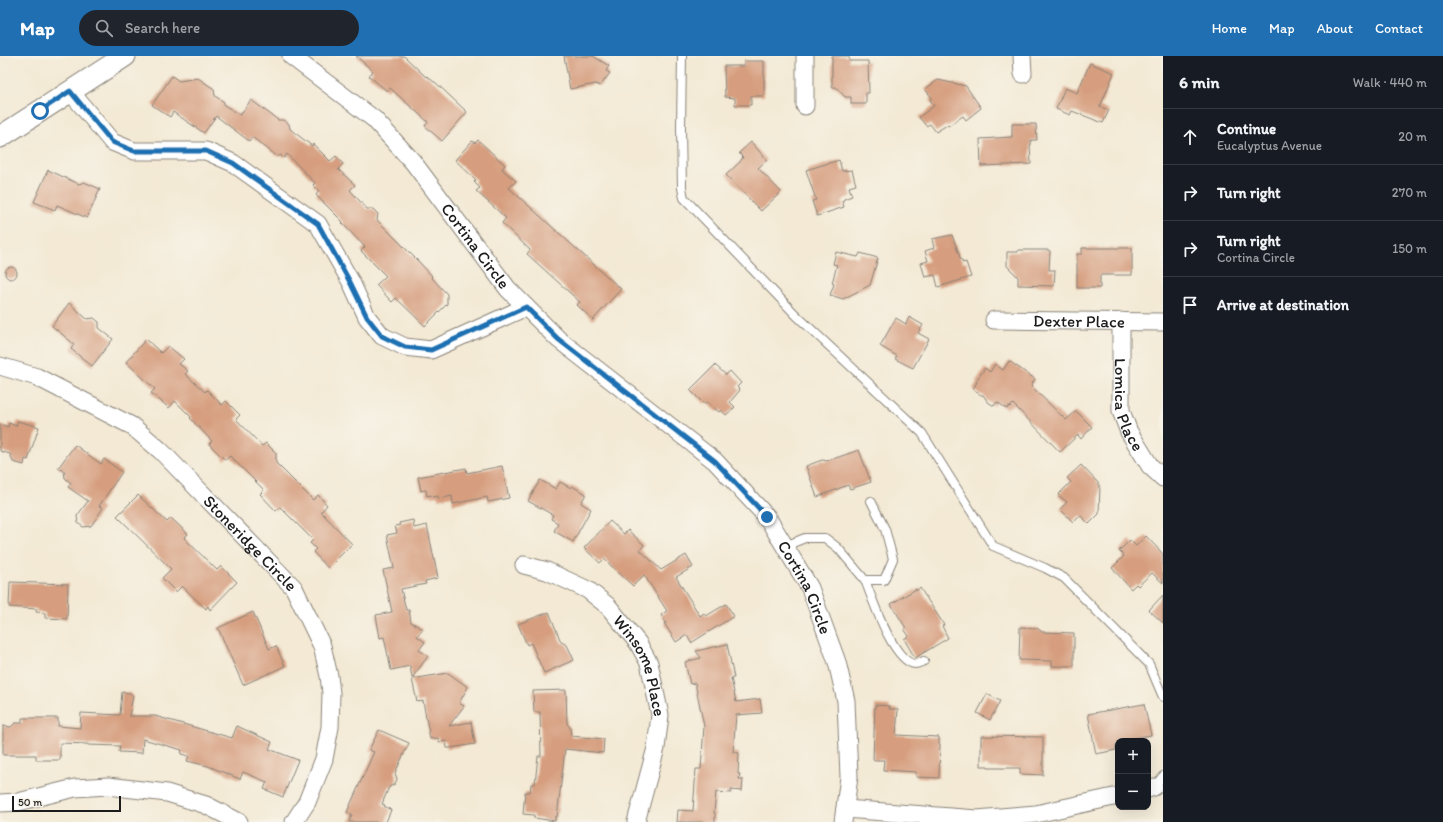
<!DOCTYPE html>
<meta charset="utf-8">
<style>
:root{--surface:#171b24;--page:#20242c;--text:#f1f3f6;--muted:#9ea1a6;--line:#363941;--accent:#1f6fb2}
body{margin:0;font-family:Itim,sans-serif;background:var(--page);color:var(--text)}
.controls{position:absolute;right:12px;bottom:12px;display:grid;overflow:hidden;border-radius:8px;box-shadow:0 4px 16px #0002}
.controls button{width:36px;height:36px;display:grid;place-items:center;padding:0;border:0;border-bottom:1px solid var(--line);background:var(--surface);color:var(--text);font:20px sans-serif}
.scale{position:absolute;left:12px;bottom:10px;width:109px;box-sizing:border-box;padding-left:4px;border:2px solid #1c1c1c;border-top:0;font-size:11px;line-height:14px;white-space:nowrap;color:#1c1c1c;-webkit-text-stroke:3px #f7f3e8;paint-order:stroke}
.stop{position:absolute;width:12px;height:12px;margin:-9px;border:3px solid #1f6fb2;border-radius:50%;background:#fff}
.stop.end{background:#1f6fb2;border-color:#fff;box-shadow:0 1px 4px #0008}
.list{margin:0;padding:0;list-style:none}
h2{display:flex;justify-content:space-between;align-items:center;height:52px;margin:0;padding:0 16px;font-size:17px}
h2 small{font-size:13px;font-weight:400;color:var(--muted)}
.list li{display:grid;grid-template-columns:26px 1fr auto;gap:12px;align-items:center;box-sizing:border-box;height:56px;padding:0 16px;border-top:1px solid var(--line)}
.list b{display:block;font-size:15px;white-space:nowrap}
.list p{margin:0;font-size:13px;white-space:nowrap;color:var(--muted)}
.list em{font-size:13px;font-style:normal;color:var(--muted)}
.icon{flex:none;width:22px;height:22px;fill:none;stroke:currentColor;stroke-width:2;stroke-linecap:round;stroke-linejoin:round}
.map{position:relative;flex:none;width:1163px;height:766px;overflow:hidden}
header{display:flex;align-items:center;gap:24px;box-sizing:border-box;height:56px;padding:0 20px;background:var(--accent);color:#fff}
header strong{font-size:19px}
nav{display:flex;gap:22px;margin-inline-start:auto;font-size:14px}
.search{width:280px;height:36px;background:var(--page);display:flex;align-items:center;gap:10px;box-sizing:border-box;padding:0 14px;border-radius:22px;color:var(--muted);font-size:15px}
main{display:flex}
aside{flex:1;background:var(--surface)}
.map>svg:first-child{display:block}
.building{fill:#d69d7e}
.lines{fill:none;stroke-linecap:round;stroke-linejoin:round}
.service-casing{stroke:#888278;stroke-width:10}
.minor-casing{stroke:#888278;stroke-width:19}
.tertiary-casing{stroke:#888278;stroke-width:23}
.service{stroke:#fff;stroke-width:8}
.minor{stroke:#fff;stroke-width:17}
.tertiary{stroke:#fff;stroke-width:21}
.route{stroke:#1f6fb2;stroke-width:5}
.labels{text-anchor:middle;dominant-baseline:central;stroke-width:3;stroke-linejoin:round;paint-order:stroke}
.street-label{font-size:17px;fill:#1c1c1c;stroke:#f7f3e8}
</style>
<header>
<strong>Map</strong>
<div class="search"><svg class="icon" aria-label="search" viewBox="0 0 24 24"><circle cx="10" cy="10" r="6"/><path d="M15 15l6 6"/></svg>Search here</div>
<nav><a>Home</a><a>Map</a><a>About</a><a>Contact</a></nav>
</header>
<main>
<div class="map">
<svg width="1163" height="766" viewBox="0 0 1163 766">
<rect width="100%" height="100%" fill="#f7f3e8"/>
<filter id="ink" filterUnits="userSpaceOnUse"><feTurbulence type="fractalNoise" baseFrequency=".025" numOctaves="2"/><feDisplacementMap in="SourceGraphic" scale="8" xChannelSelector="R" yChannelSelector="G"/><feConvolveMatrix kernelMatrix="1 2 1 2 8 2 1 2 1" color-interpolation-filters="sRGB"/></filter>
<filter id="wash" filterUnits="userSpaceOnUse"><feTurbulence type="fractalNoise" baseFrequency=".012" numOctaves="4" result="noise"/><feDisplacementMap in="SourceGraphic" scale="16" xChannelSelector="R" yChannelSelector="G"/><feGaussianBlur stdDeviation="0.9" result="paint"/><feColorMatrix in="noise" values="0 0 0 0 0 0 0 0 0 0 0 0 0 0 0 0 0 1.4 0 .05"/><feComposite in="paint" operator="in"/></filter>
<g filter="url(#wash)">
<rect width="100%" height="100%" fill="#f3e9d4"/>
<g id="blocks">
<g class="building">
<path d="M356,0H404L426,21L427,20L434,26H435L467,56L442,85L425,70L428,66L390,32L387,35L369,20L373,15Z"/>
<path d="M564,0H593L609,10L606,15L610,17L600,30L596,28L570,33Z"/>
<path d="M832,0H849V5H868L869,37H866V48H851V41H845L836,31H832Z"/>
<path d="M744,5H764V40H751V49H735V42L725,41L724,10H744Z"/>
<path d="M1090,7L1114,17L1100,51L1109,54L1103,67L1072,55L1070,59L1056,53L1065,32L1077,37Z"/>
<path d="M172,20L179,25L198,22L214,33L215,40L224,46V49L240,59L251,44L278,64H283L289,68L290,73L312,90L313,88L330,105L336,100L343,108L338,113L355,129L350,134L367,153H373L378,158L377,164L419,206L432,220L431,221L447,238V248L425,270L396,242L392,246L376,229L386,220L361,195L365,191L342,167L343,166L316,139L319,135L313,129L315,127L287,98L284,102L280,99L278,101L252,81L249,85L216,60L204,77L173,56L170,61L152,49Z"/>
<path d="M938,24L966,30L981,52L966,64L963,60L948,70L947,69L936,76L930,68L926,70L919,61L934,50L930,44L932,42L925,33Z"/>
<path d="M1012,68H1036L1037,84H1031V89H1030L1031,108L981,110L980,83L1012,81Z"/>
<path d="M478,84L505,109L502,113L516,125L509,132L621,233L593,264L577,249L580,246L527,198L530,194L502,167L506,162L476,135L480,132L474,126L476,124L455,104L472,85L475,87Z"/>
<path d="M751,86L767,104L758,112L781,136L761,155L726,119L740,106L743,101L739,97Z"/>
<path d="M839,104L842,115L852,114L856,129L849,131L852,140L844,143V144L842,145L844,151L817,160L812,145L816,144L806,114Z"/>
<path d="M48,114L79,128L84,126L100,133L87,162L57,149L55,154L34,146Z"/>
<path d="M952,179L961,204H962L963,207L966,206L971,221L938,231L935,219L925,221L921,207L928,205L925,195L934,192L932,183Z"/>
<path d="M1082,192H1132V219H1100V232H1077V198H1082Z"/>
<path d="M1018,194H1048L1050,195L1049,214H1055L1054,230L1018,229V221L1007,210V196H1018Z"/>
<path d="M836,196L858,201L860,197L878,202L870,229L843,243L830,239L834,228L832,227L837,209L833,208Z"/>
<circle cx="11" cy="217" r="6"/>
<path d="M69,247L87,263L94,262L99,266V272L113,283L92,310L71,293L74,288L52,270Z"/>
<path d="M909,261L923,269L918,277L929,283L913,312L895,303L897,300L880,290L896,262L906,268Z"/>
<path d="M146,283L161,297L168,290L184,303L179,308L188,315L185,318L205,336L207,334L222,349L226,345L240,359L236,363L262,390L266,387L276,397V407L313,444L318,439L327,449L321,456L352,488L328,512L313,496L316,493L310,487L313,484L280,451L276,455L260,438L264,434L230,400L225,404L209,388L212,385L190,362L191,361L175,345L169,352L151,337L155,333L126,306Z"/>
<path d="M1009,305L1035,323L1031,330L1066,364L1076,355L1092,371L1081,383L1078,379L1060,396L1013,348L1010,351L1009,350L1007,353L997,346L994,350L988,346L983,339H981L973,333L977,326L976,325L985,312L990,316L995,308L1003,314Z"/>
<path d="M715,309L726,319L730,315L741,327L737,331L740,334L730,346L735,351L726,359L721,354L719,356L707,346L704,348L690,334Z"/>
<path d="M18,365L39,371L28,404L25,403L24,409L13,406L10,398L0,395V368L8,371L9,367L16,370Z"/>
<path d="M75,389L101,408L104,403L122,416L99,450L103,452L91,470L83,471L78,467L77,460L88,445L68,431L71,427L65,422L64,415L58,412Z"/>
<path d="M859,394L871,426L850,433L848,429L817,441L806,410L822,404L827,405Z"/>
<path d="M1081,409L1100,429L1099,458L1089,468L1081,460L1080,461L1079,460L1073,466L1060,453L1067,446L1058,439L1071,426L1067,422Z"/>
<path d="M502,410L509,442L488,446L487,441L453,448L452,440L438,443V440L432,441L431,439L427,440L426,434L421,435L418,421L466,412L467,417Z"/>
<path d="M540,424L556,433L560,426L571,432L572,430L586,438L581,447L591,453L573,486L554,475L558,467L551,463L553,459L528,445Z"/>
<path d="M138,439L167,466L171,462L188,478L184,482L217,514L221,510L237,526L210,554L208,550L206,553L182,530L176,536L162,522L171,513L117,460Z"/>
<path d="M413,464L414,472L427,469L438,522L425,525L426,528L401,533L406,554H409L411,566L423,573L417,580L425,586L419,594L428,600L412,622L410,610L391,614L384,581L380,582L376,559L392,556L383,514L394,512L387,479L397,477L395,470L400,469L399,467Z"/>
<path d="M610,465L624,478L628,474L644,489L640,494L661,514L686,499L693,511L676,521L700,560L704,557L706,560L726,548L734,560L691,587L687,579L676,586L664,567H666L661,559L667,555L644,519L633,530L604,503L600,507L584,492Z"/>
<path d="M1146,480L1163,498V527L1152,517L1138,530L1136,528L1131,533L1112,512L1124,500L1119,495L1130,484L1136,490Z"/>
<path d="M10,526L68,528L67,563L45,562V557L36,556L37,553L9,551Z"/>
<path d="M920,532L944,569L942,570L948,582L915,602L904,583L909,580L904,573L906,572L891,548L916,533V535Z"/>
<path d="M1163,539V567L1149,554Z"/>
<path d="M253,556L269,593L276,590L285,610L243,629L218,572Z"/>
<path d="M549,556L561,586L567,589L574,604L544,617L531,587L527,589L518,568Z"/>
<path d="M1020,571L1037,572L1042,576L1074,577V610H1052V605L1019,604Z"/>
<path d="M727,588L734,622H731L736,646L760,643L762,657L736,659L733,696L739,697L738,718H740L739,723H743L742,735L731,734V737L716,736L714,757H715V766H677L678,754L693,755L696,713H701L704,670L695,627L690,628L685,606L701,602L696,595Z"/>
<path d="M448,617L468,631L459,647L464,650L449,670L471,666L475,688L450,692H447L446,685L439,686L438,682L430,683L423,645L417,646L412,623Z"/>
<path d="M566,634L567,668L570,671L571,680L604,683L603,697L565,693L557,761H555V765L534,762V759L523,758L525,736H530L531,728H535L538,700H541L540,656H534L533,635Z"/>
<path d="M122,636L130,637L133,640L129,660H155L232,682L237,670L272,686L269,693L298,704L283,741L264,733L267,726L243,716L240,723L208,710L187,705L189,700L181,698L182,694L143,683L142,697L119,696L120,690L88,689L87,688L60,687V704H36V699H3V670L11,671L15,667H22V662H58V670L80,672L81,657L120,659Z"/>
<path d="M987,638L1000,645L990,664L977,657Z"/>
<path d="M1144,648L1151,679L1118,685V688L1116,689V694L1096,698L1088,658Z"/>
<path d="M875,649L890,650L889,653H898L896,679L939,681V688H940L939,722L916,721V716L883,714L884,704H873Z"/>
<path d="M379,674L409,687L395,717L397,723L395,728L389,731L382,748L385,749L384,750L391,754L386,766H349L352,759L347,756L374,696L369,694Z"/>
<path d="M981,680L1043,681V719L1020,718V712H988V710H981Z"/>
</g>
</g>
</g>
<g filter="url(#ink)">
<use href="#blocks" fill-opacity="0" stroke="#888278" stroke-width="1"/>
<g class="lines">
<g class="service-casing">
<g id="service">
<path d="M682,0L681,72L682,132L684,142L796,259L922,377L993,490L1045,512L1064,522L1149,608L1163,641"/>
<path d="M785,490L805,482H825L838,492L865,524H884L893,503L885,473L871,445"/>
<path d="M865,524C872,542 893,606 915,608C918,608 921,606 924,605"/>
<path d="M1154,731L1163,720"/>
</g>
</g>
<g class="minor-casing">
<g id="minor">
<path id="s1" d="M291,0L374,63L413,106L508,233L558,283L715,405L767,461L810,532L837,606L846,645L849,721L843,766"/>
<path d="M805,0V50"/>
<path d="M1022,0L1023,18"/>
<path d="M70,35L112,86L134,95H206L233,107L318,168L351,226L367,261L382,280L405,291L431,294L526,251"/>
<path id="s2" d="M994,264L1163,266"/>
<path id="s3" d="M1121,265V355L1129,376L1150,410L1163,422"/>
<path id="s4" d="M0,310L37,321L132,370L161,395L294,532L322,590L329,620L331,637L330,671L324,703L307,746L294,766"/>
<path id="s5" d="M524,509L547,515L588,534L608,550L638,587L649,607L660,659L656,692L636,766"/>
<path d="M1148,733L1154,731"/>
<path d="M0,747L18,746L75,732L108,730L167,737L206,749L239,766"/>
<path d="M845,753L977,763L1036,758L1118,740"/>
</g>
</g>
<g class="tertiary-casing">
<path id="tertiary" d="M0,81L125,0"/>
</g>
<use href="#service" class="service"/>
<use href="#minor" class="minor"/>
<use href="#tertiary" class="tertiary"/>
</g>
</g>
<g class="lines" filter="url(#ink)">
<path class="route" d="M40,55L70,35L112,86L134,95H206L233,107L318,168L350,226L367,261L382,280L405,291L431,294L526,251L558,283L715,405L767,461"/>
</g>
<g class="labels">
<g class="street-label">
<text stroke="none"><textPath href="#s1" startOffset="267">Cortina Circle</textPath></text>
<text stroke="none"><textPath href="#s2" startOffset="85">Dexter Place</textPath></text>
<text stroke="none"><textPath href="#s3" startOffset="85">Lomica Place</textPath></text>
<text stroke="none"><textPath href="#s4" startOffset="312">Stoneridge Circle</textPath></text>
<text stroke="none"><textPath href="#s1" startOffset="747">Cortina Circle</textPath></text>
<text stroke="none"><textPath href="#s5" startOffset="164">Winsome Place</textPath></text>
</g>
</g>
</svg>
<div class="controls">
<button>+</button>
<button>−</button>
</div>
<div class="scale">50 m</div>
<div class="stop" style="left:40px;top:55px"></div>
<div class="stop end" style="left:767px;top:461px"></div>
</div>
<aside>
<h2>6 min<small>Walk · 440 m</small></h2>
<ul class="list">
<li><svg class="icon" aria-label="ahead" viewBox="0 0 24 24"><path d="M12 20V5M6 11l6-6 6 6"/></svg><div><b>Continue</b><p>Eucalyptus Avenue</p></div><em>20 m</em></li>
<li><svg class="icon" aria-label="right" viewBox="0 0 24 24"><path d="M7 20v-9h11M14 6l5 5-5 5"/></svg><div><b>Turn right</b></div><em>270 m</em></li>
<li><svg class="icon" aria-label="right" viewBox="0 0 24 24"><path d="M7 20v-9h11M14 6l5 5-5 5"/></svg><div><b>Turn right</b><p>Cortina Circle</p></div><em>150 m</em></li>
<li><svg class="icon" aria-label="arrive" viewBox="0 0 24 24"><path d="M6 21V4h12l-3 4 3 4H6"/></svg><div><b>Arrive at destination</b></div></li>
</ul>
</aside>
</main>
